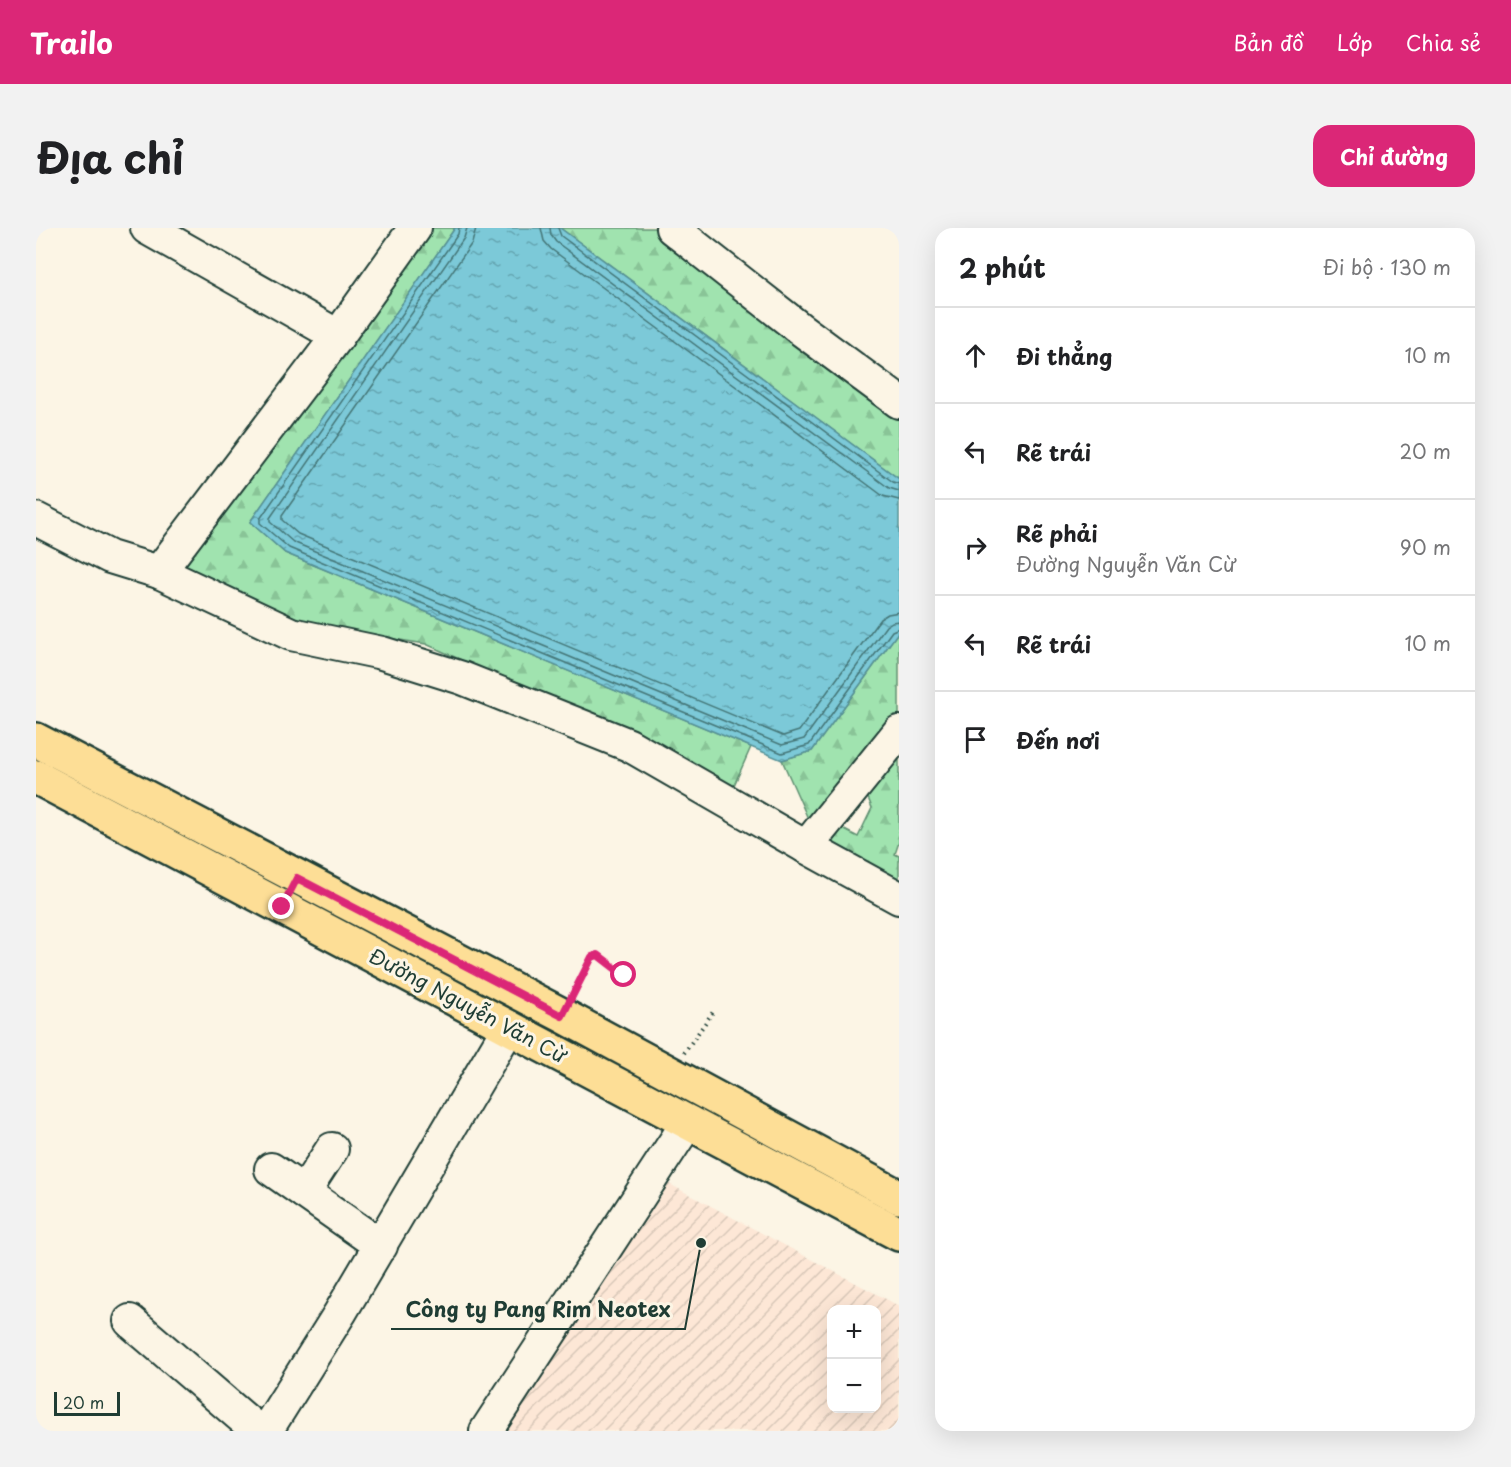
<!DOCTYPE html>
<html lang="vi">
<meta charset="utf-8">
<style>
:root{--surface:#fff;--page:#f2f2f2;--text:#202124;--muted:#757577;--line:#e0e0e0;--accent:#db2777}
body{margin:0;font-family:"Playpen Sans",sans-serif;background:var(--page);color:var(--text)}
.controls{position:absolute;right:18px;bottom:18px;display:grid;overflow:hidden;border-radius:12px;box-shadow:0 6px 24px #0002}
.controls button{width:54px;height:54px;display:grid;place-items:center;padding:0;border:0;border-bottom:2px solid var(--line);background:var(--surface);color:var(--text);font:30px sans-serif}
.scale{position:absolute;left:18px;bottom:15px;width:66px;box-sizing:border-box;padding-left:6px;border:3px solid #1f3d34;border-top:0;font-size:16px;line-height:21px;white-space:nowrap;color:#1f3d34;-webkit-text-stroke:4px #fcf5e5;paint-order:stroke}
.stop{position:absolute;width:18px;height:18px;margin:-14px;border:4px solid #db2777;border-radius:50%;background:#fff}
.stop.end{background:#db2777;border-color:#fff;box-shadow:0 2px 6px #0008}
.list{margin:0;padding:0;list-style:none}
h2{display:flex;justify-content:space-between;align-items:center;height:78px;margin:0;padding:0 24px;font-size:26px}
h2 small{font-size:20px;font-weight:400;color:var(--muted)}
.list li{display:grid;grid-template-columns:39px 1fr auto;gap:18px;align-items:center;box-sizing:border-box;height:96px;padding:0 24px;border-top:2px solid var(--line)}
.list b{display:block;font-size:22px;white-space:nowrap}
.list p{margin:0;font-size:20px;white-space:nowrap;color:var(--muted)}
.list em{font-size:20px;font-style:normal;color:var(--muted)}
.icon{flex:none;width:33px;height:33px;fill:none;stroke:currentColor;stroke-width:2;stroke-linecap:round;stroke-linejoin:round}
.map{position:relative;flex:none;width:863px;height:1203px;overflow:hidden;border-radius:18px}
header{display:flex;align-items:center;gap:36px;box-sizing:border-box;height:84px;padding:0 30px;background:var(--accent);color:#fff}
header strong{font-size:28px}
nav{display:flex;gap:33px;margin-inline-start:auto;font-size:21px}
.intro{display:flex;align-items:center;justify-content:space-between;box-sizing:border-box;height:144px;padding:0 36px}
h1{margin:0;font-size:42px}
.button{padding:15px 27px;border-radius:18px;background:var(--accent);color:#fff;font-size:21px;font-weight:700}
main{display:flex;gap:36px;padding:0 36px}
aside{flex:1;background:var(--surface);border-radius:18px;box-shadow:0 6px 24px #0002}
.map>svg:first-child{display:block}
.industrial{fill:url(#industrial-furrows);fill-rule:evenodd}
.forest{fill:url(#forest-firs);stroke:#609072;stroke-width:1.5}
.water{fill:url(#water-ripples);stroke:#569196;stroke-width:1.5}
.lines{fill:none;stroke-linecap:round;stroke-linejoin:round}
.shore{stroke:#447576;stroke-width:1.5}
.minor-casing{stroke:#1f3d34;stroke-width:36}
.major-casing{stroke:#1f3d34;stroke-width:38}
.path{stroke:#1f3d34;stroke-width:4;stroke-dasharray:1.5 4.5;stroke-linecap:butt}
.minor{stroke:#fcf5e5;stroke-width:32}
.major{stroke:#fdde96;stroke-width:33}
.route{stroke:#db2777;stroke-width:8}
.labels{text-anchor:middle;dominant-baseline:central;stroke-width:6;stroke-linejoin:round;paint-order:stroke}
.street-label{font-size:20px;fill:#1f3d34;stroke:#fcf5e5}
.leader{fill:none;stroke:#1f3d34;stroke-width:2}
.callout-dot{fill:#1f3d34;stroke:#fcf5e5;stroke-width:2}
.callout-label{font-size:21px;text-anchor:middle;font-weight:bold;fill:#1f3d34;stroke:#fcf5e5;stroke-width:6;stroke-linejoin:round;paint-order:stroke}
</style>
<header>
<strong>Trailo</strong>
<nav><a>Bản đồ</a><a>Lớp</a><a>Chia sẻ</a></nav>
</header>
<div class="intro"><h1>Địa chỉ</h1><a class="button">Chỉ đường</a></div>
<main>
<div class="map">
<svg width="863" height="1203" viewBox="0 0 863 1203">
<defs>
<pattern id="industrial-furrows" width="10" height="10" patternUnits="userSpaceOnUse" patternTransform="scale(1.5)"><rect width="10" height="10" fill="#fde7d6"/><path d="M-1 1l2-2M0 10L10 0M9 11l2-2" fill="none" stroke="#d8c7b8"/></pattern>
<pattern id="forest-firs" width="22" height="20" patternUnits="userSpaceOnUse" patternTransform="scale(1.5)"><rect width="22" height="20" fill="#a0e3af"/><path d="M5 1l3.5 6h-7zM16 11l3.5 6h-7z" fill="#89c497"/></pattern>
<pattern id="water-ripples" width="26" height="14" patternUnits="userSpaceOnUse" patternTransform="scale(1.5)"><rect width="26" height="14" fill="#7bc9d8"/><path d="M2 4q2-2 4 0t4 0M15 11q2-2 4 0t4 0" fill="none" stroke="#64a4b0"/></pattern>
</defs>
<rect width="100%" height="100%" fill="#fcf5e5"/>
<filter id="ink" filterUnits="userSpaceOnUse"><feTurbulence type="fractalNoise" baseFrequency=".0167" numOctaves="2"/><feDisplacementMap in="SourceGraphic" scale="12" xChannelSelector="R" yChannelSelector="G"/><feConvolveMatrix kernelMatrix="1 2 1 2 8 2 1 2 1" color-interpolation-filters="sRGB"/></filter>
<g filter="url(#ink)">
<path class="industrial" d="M626,952L863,1078V1203H461ZM796,1082H840V1180H796Z"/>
<g class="forest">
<path d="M390,0H419L214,294L249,325L715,519L695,564L534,481L390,416L265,397L153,347L148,331Z"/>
<path d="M524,0H631L863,181V251Z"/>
<path d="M863,403V488L789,583L773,593L746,532L776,523Z"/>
<path d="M863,518V614L859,626L863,628V659L791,621L799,597L822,609L836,580L829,562Z"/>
</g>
<path class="water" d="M419,0H524L863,251V403L776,523L746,532L249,325L214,294Z"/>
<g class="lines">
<g class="shore">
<path d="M423,0L422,6L224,291V295L253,320L746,525L773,517L856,403L863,400"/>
<path d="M431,0L428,10L234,290V294L257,314L746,517L768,511L850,398L856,394L863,393"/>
<path d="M440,0L436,15L246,288V292L262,306L747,508L763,503L844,391L852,386L863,384"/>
<path d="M505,0L508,13L515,21L847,268L863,272"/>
<path d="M514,0L515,7L520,14L853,260L863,263"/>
<path d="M522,0L525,8L857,254L863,256"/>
</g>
<g class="minor-casing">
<g id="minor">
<path d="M111,0L302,108"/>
<path d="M636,0L763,100L863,174"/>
<path d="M0,291L74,329L123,344L255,406L346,425L426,450L593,517L770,619L863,670"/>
<path d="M123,344L302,108L379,0"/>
<path d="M770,619L863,504"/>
<path d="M235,941L345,1018"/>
<path d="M268,964L296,921"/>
<path d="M94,1093L222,1203"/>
<path d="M230,1203L304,1085L473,799"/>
<path d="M450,1203L652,894"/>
</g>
</g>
<g class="major-casing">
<g id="major">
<path d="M0,512L526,787L863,969"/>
<path d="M0,549L863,1006"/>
</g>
</g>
<g class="path">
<path d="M539,763L556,729L563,727L588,747"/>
<path d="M648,825L679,781"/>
</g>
<use href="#minor" class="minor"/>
<use href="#major" class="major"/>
</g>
</g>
<g class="lines" filter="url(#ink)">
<path class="route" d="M246,679L261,650L526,788L556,729L562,727L588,747"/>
</g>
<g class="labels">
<g class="street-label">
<text transform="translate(432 777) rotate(28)">Đường Nguyễn Văn Cừ</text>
</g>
</g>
<path class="leader" d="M665 1015L649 1101H355"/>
<circle class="callout-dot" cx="665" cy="1015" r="6"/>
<g class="callout-label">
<text x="502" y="1089">Công ty Pang Rim Neotex</text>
</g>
</svg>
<div class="controls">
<button>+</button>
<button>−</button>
</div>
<div class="scale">20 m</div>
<div class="stop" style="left:588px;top:747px"></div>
<div class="stop end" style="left:246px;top:679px"></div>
</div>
<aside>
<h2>2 phút<small>Đi bộ · 130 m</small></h2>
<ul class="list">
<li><svg class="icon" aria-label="ahead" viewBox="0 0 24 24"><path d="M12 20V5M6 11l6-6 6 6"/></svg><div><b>Đi thẳng</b></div><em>10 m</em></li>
<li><svg class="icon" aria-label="left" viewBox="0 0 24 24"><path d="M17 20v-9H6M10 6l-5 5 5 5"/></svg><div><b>Rẽ trái</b></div><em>20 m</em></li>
<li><svg class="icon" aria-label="right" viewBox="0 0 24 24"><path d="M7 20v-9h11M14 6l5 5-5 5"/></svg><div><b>Rẽ phải</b><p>Đường Nguyễn Văn Cừ</p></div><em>90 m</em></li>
<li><svg class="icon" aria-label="left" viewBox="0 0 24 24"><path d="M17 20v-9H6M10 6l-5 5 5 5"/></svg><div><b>Rẽ trái</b></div><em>10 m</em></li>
<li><svg class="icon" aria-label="arrive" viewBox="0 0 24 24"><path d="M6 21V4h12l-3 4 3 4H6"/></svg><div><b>Đến nơi</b></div></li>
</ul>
</aside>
</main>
